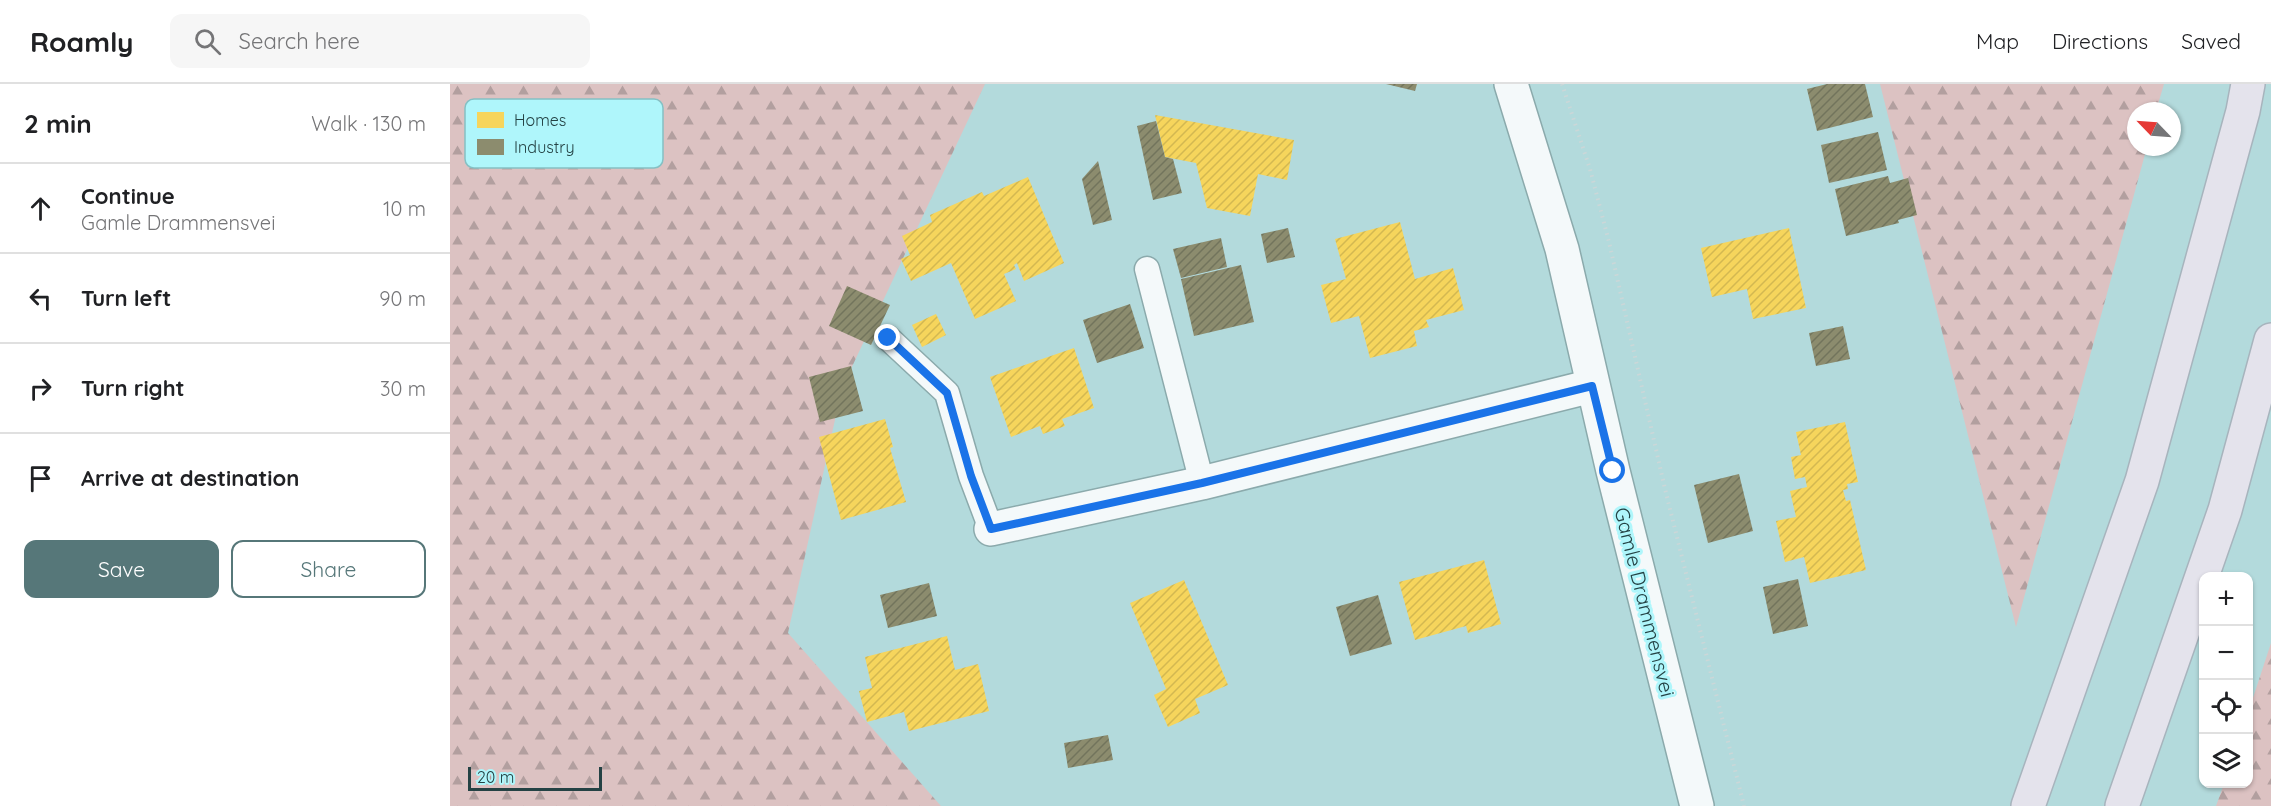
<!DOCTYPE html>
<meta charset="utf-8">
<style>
:root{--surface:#fff;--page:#f6f6f6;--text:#202124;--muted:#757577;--line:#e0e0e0;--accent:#567779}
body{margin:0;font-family:Quicksand,sans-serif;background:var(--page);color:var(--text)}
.controls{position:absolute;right:18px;bottom:18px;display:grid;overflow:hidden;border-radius:12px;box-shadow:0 2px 4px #0004}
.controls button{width:54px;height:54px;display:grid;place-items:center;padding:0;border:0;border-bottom:2px solid var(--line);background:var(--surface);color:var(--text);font:30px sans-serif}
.compass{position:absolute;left:1677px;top:18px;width:54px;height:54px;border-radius:50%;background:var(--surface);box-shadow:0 2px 4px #0004;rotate:295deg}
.scale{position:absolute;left:18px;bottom:15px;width:134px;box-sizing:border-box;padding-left:6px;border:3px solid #244244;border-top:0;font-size:16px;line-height:21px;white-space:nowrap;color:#244244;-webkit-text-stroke:4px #aff6fb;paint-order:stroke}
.stop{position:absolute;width:18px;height:18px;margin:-14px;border:4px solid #1a73e8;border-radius:50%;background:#fff}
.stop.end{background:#1a73e8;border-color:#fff;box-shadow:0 2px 6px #0008}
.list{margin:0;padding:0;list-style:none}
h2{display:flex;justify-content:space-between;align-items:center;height:78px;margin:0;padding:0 24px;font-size:26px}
h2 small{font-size:20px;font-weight:400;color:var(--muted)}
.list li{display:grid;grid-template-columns:39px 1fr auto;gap:18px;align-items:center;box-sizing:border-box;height:90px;padding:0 24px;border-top:2px solid var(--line)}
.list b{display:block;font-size:22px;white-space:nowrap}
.list p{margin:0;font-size:20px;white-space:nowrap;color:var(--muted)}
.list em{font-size:20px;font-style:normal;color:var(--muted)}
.actions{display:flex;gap:12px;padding:18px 24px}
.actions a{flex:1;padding:14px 0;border:2px solid var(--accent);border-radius:12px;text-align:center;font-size:21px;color:var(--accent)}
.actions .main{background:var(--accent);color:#fff}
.icon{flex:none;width:33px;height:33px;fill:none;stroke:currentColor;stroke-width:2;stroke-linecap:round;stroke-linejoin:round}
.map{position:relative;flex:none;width:1821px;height:722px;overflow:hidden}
header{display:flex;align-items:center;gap:36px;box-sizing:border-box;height:84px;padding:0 30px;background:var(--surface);border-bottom:2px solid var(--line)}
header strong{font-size:28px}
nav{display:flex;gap:33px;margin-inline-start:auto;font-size:21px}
.search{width:420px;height:54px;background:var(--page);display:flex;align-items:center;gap:15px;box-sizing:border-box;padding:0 21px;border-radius:12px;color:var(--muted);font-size:22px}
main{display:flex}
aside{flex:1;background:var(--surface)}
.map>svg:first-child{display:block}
.forest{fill:url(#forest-firs)}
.homes{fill:url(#homes-hatch)}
.industry{fill:url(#industry-hatch)}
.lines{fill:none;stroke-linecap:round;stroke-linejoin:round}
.lane-casing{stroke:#8baaac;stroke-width:27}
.street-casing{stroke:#8baaac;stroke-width:36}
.secondary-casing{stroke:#8baaac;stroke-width:36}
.highway-casing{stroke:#a7b4bd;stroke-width:36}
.path{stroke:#cbd7d8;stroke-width:4;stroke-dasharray:1.5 4.5;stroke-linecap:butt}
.lane{stroke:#f4f9fa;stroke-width:24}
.street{stroke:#f4f9fa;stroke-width:33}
.secondary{stroke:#f4f9fa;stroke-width:33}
.highway{stroke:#e4e3ec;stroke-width:33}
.route{stroke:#1a73e8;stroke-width:8}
.labels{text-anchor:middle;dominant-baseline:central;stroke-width:6;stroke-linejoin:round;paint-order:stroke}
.street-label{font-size:20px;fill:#244244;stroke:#aff6fb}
.key{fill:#aff6fb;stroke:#85c0c4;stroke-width:1.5}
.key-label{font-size:16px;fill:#244244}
</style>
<header>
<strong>Roamly</strong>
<div class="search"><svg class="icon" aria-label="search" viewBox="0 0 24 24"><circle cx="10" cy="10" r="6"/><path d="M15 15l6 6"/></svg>Search here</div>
<nav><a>Map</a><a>Directions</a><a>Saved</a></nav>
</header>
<main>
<aside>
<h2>2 min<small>Walk · 130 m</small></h2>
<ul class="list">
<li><svg class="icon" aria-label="ahead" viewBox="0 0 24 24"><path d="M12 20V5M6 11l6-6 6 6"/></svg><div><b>Continue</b><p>Gamle Drammensvei</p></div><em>10 m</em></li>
<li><svg class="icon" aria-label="left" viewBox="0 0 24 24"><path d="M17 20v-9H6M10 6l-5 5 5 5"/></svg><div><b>Turn left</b></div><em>90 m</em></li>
<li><svg class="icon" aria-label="right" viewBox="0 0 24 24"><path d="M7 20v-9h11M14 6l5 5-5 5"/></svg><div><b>Turn right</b></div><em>30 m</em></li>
<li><svg class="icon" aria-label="arrive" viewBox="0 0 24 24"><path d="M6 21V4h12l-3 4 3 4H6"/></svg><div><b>Arrive at destination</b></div></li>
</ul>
<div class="actions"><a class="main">Save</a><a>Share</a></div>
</aside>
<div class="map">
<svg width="1821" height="722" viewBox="0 0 1821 722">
<defs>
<pattern id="forest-firs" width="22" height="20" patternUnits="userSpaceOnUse" patternTransform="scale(1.5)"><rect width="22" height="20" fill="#dcc2c2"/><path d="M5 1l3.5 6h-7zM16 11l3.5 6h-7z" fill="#b29f9f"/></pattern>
<pattern id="homes-hatch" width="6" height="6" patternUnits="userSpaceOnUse" patternTransform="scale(1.5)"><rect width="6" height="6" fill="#f6d55c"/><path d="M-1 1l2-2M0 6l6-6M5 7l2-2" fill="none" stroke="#d3b851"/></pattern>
<pattern id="industry-hatch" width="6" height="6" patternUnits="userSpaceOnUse" patternTransform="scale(1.5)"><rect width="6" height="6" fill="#8c8c6e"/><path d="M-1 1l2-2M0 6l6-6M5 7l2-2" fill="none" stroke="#72745c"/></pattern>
</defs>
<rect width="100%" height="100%" fill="#b3dadc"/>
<g class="forest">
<path d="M0,0H535L392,304L338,549L491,722H0Z"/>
<path d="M1430,0H1714L1706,27H1686V63H1697L1566,543Z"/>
<path d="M1821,559V722H1766L1774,700H1798L1799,626Z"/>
</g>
<g class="homes">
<path d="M705,31L844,56L837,96L808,90L800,132L757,124L746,79L715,73Z"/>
<path d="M578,93L614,179L574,197L567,179L564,181L566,185L554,190L566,217L525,235L501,179L461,197L451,175L460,171L452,152L482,138L480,131L532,108L534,112Z"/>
<path d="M950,138L965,195L1003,184L1014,226L976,236L979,243L964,247L967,262L920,274L909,232L881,239L871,201L896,195L885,155Z"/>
<path d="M1339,144L1356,224L1303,235L1297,205L1262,213L1251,164Z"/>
<path d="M486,230L496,251L472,263L462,241Z"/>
<path d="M624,264L644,324L612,335L615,342L593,350L590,342L561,353L540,293Z"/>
<path d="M435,335L443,363L440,364L456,418L391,436L369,353Z"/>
<path d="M1395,338L1408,398L1397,400L1398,405L1393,406L1396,417L1400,416L1416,486L1360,499L1354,473L1335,478L1326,437L1346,433L1340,407L1357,403L1355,393L1345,395L1341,373L1351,371L1346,348Z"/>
<path d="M1034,476L1051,540L1018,549L1016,542L965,556L949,498Z"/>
<path d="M734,496L778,601L745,615L750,629L718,643L704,611L716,605L680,519Z"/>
<path d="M497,552L505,586L528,580L539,627L459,647L454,628L417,638L409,607L422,604L415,573Z"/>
</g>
<g class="industry">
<path d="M936,0H967L965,7Z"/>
<path d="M1377,0H1415L1423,33L1367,47L1357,5Z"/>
<path d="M706,37L715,73L723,75L732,109L703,116L687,42Z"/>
<path d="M1428,48L1437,86L1379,99L1371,61Z"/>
<path d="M648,77L662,136L643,141L632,95Z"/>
<path d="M1438,92L1440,99L1458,94L1467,131L1448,136L1449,139L1396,152L1385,105Z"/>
<path d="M838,144L845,173L817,179L811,150Z"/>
<path d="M771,154L777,183L731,194L723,165Z"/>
<path d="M791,181L804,238L744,252L731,195Z"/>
<path d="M397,202L440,221L421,261L379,242Z"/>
<path d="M680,220L694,264L647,279L633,236Z"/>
<path d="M1393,242L1400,275L1366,282L1359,249Z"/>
<path d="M401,282L413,327L370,338L359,293Z"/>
<path d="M1289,390L1303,447L1258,459L1244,401Z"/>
<path d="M1348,495L1358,542L1323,550L1313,503Z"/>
<path d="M479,499L487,532L438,544L430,511Z"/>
<path d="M928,511L942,560L900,572L886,523Z"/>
<path d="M658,651L663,676L618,684L614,659Z"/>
</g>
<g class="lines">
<g class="lane-casing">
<g id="lane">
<path d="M697,185L752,399"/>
<path d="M438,254L497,309L521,392L541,445"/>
</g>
</g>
<g class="street-casing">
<path id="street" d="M541,445L752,399L1142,302"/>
</g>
<g class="secondary-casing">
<path id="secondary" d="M1061,0L1112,165L1163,387L1247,722"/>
</g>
<g class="highway-casing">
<g id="highway">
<path d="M1578,722L1692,397L1793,27L1798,0"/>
<path d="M1672,722L1775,426L1821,256"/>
</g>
</g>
<path class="path" d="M1112,0L1140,85L1159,158L1215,405L1294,722"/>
<use href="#lane" class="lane"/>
<use href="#street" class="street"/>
<use href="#secondary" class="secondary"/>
<use href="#highway" class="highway"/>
</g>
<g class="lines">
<path class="route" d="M438,254L497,309L521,392L541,445L752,399L1142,302L1163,387"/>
</g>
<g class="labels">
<g class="street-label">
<text transform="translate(1195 518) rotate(76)">Gamle Drammensvei</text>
</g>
</g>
<rect x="15" y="15" width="198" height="69" rx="9" class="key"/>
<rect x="27" y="28" width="27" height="16" fill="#f6d55c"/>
<rect x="27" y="55" width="27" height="16" fill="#8c8c6e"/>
<g class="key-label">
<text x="64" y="42">Homes</text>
<text x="64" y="69">Industry</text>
</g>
</svg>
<div class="controls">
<button>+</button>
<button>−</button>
<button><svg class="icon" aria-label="locate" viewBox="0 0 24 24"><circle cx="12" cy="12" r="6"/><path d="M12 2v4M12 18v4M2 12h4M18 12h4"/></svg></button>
<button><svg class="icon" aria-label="layers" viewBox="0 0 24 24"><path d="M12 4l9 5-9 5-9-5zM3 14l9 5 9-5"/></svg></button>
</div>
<svg class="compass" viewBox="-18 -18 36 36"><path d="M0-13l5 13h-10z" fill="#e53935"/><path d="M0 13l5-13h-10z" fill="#757577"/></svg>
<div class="scale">20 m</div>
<div class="stop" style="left:1163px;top:387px"></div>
<div class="stop end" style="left:438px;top:254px"></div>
</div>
</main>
